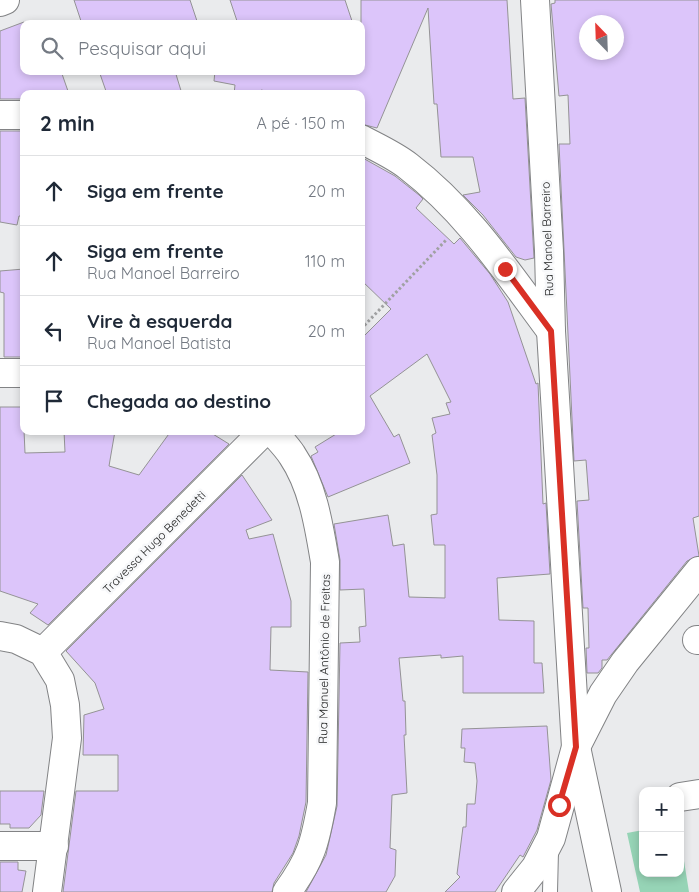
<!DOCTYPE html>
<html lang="pt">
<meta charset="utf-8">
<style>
:root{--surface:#fff;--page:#f2f2f3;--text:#1f2937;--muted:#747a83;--line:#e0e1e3}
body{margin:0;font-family:Quicksand,sans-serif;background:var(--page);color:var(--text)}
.controls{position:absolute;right:15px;bottom:15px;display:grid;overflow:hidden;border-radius:10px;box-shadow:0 2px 8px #0003}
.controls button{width:45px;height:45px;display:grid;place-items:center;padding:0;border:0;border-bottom:1px solid var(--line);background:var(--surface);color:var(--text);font:25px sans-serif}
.compass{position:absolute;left:579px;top:15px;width:45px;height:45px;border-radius:50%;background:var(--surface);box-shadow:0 2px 8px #0003;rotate:337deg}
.stop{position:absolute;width:15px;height:15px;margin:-11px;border:4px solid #d93025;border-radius:50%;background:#fff}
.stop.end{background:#d93025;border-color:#fff;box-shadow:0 1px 5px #0008}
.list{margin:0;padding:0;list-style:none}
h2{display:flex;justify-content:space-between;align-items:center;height:65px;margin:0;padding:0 20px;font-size:21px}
h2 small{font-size:16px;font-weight:400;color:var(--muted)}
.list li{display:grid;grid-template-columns:32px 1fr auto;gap:15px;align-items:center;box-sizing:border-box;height:70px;padding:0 20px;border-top:1px solid var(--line)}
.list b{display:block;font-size:19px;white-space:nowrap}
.list p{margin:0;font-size:16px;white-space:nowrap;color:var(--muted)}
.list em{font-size:16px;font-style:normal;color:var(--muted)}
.icon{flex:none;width:28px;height:28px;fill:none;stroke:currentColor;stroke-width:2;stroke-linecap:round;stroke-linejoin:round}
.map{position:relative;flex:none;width:699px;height:892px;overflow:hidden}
.search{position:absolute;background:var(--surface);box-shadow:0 2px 8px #0003;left:20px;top:20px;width:345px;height:55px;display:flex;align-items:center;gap:12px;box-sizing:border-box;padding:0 18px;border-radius:10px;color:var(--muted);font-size:19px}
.panel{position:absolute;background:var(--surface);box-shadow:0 2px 8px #0003;left:20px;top:90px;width:345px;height:345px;border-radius:10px}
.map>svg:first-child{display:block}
.green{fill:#96d4b6}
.building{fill:#dcc5fa;stroke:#949395;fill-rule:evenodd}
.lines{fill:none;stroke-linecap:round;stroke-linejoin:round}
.service-casing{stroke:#828385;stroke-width:16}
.minor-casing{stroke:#828385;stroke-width:30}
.secondary-casing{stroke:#828385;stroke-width:30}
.path{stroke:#a0a1a2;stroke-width:3;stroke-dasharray:2.5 2.5;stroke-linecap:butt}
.service{stroke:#fff;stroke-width:14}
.minor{stroke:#fff;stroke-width:28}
.secondary{stroke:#fff;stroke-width:28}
.route{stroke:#d93025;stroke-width:6}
.labels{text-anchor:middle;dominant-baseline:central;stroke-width:5;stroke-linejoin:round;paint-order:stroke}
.street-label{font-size:12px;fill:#222323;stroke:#f7f8fa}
</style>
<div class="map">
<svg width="699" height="892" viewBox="0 0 699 892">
<rect width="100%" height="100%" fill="#eaebed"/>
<path class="green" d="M643,830V873H680V836L689,892H640L627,833Z"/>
<g class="building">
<path d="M74,0H190L198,24H82Z"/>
<path d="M230,0H345L353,24H238Z"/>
<path d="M361,0H507L513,99L525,98L534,258L525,260L516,257L483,215L463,195L480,192L473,157H441L437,104H434L428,8L377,128L361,124V94H280L261,90V94H234L235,85L214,81L215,71H361Z"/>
<path d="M555,0H699V516L693,518L699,556L687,561L607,660H602V668L598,673H587L586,648H589L588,608H583L577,501L589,500L586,460L574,461L559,144H570L568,95L559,96L551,4L555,3ZM586,22H616V52H586Z"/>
<path d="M24,22V71H61L69,94H24V99H0V31Z"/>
<path d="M99,71H175L182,94H107Z"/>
<path d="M0,131H24V216H19L17,225L0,222Z"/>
<path d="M361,157L395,176L419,195L423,199L416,208L454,244L460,238L490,274L508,302L536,384L538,383L543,504L546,503L550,574L497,578L499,620L534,621V663H542L544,693H463V656L441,658V655L399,658L403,701H405L406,735H404L407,793L392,795L390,848L396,850L395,876L386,892H306L326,855L337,806L340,643L360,642L359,627L366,626L364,589L340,590V560L334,524L388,515L393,546L404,544L409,597L445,598V545H434L431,515L437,514V475L432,435L436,433L432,418L450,414L446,403L451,402L427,354L370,396L394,437L399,434L410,463L328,497L311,456L318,452L315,447L341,431H361V339L391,309L361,280Z"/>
<path d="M24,269V357H4V293L0,292V271Z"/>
<path d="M0,407H23L25,453L65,452L64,431H115L109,466L139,475L171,431H208L229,444L48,625L30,613L38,604L0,591Z"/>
<path d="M242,475L272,520L246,530L249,539L273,534L291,601V627H271L270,670L308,672L306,802L299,836L293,853L274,883L272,892H63L76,791H118V755H83L84,715L104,709L95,683L66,651Z"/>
<path d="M547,726L551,780L537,830L523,857L520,855L495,892H445L460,877L457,874L463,827H466L467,804H475L477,781L475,763L464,762L465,748H461L462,729Z"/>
<path d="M0,791H44L41,815L29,828H10V824H0Z"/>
<path d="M0,862H18V870L26,871L22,892H0Z"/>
</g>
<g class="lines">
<g class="service-casing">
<path id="service" d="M550,892L551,851"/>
</g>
<g class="minor-casing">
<g id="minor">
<path d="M535,0L549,251L551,331L576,747L607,892"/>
<path d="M0,115H24"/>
<path d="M361,139C376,147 394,155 408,166C467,211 507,272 551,331"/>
<path d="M0,373H24"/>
<path d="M272,431C279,439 287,447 292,455C313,486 319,526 325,562L322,803C315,843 311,859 287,892"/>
<path d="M0,636L16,639L43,652L60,680L65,705L67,738L47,892"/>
<path d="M697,640H699"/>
<path d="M43,652L264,431"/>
<path d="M680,797L699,794"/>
<path d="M0,846H54"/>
<path d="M516,892L536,867L551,838L576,747L603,694L625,662L699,571"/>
</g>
</g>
<g class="secondary-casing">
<path id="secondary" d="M0,2L5,0"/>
</g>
<path class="path" d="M361,329L447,239"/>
<use href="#service" class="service"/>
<use href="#minor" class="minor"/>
<use href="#secondary" class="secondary"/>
</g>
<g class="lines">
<path class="route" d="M505,269L551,331L576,747L559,805"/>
</g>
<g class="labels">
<g class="street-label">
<text transform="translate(547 239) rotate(-92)">Rua Manoel Barreiro</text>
<text transform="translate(154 542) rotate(-45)">Travessa Hugo Benedetti</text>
<text transform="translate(324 659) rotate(-89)">Rua Manuel Antônio de Freitas</text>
</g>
</g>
</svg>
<div class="controls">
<button>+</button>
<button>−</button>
</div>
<svg class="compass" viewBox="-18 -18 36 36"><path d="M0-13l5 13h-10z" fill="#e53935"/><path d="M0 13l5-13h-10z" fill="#747a83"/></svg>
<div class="stop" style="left:559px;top:805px"></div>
<div class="stop end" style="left:505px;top:269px"></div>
<div class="search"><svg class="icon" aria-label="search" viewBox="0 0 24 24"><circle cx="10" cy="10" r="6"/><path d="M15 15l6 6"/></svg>Pesquisar aqui</div>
<section class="panel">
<h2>2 min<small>A pé · 150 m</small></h2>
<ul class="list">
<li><svg class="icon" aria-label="ahead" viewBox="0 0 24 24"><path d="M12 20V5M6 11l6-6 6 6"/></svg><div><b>Siga em frente</b></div><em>20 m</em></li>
<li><svg class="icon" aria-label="ahead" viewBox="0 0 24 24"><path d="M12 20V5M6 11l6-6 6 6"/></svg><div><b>Siga em frente</b><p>Rua Manoel Barreiro</p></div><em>110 m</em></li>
<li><svg class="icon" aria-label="left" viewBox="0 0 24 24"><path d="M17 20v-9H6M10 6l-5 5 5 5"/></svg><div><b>Vire à esquerda</b><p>Rua Manoel Batista</p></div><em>20 m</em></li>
<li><svg class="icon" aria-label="arrive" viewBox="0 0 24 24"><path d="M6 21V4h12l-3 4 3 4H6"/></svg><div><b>Chegada ao destino</b></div></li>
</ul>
</section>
</div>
